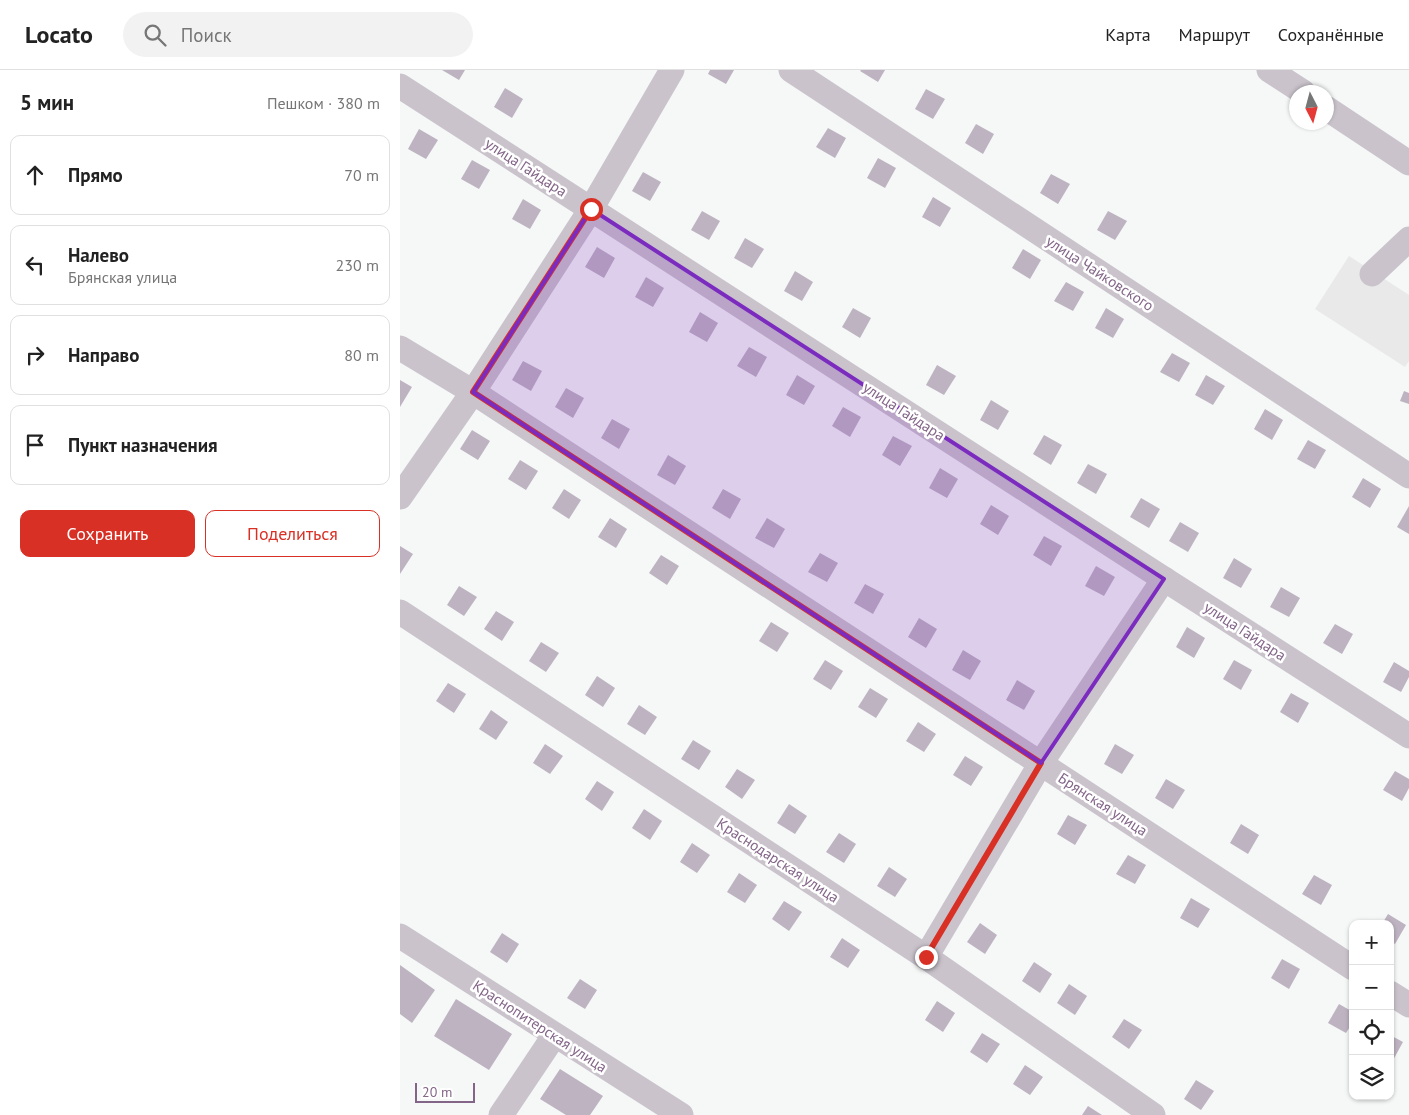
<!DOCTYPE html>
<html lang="ru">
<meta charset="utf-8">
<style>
:root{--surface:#fff;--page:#f2f2f2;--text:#222;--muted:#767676;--line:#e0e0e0;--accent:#d93025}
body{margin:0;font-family:"PT Sans",sans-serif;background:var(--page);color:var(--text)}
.controls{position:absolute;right:15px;bottom:15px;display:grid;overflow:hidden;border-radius:10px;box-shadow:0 1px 4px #0004}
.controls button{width:45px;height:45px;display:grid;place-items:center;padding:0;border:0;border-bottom:1px solid var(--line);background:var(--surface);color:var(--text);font:25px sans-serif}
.compass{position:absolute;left:889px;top:15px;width:45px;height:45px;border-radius:50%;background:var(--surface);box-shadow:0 1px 4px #0004;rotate:174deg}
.scale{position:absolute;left:15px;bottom:12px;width:60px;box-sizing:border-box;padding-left:5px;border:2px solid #836588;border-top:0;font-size:14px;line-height:18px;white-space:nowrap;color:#836588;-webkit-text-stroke:4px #fff;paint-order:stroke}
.stop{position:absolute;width:15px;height:15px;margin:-11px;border:4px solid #d93025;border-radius:50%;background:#fff}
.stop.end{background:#d93025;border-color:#fff;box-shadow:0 1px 5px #0008}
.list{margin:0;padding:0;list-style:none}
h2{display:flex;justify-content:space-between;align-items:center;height:65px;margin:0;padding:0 20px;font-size:21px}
h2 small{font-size:16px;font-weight:400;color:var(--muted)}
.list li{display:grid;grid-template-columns:32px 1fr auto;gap:15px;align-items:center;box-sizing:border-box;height:80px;margin:0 10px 10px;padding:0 10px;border:1px solid var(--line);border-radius:10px}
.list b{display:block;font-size:19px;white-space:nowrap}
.list p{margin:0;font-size:16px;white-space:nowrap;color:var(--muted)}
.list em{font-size:16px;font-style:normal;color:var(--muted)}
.actions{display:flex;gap:10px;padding:15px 20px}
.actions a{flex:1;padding:11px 0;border:1px solid var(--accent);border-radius:10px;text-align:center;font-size:18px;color:var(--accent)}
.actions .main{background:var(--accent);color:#fff}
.icon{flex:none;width:28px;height:28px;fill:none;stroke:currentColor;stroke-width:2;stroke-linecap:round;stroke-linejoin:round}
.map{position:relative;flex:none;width:1009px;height:1045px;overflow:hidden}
header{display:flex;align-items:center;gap:30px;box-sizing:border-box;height:70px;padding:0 25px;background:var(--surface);border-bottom:1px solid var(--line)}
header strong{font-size:24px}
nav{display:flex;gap:28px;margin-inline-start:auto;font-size:18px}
.search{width:350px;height:45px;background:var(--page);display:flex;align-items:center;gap:12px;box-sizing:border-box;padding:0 18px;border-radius:28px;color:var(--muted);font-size:19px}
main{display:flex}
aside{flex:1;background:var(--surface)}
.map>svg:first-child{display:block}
.built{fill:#e9e9ea}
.building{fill:#beb3c1}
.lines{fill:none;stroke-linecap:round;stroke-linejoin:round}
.minor{stroke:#cac3cc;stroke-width:25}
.route{stroke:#d93025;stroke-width:6}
.marked{fill:#7b2cbf;fill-opacity:0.2;stroke:#7b2cbf;stroke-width:4;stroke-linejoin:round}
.labels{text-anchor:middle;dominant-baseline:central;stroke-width:5;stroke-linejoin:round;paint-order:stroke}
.street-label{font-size:15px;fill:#836588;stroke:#fff}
</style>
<header>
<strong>Locato</strong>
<div class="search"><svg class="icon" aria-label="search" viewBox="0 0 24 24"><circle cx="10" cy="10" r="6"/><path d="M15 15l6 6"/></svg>Поиск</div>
<nav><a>Карта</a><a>Маршрут</a><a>Сохранённые</a></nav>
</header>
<main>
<aside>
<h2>5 мин<small>Пешком · 380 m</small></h2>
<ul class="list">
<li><svg class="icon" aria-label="ahead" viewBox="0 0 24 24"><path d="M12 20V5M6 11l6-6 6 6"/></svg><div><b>Прямо</b></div><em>70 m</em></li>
<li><svg class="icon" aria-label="left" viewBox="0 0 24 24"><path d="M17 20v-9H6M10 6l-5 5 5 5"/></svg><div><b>Налево</b><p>Брянская улица</p></div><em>230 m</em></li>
<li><svg class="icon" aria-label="right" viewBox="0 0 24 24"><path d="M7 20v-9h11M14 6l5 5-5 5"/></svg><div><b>Направо</b></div><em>80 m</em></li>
<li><svg class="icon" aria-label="arrive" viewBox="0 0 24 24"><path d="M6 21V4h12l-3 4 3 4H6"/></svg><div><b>Пункт назначения</b></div></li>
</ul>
<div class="actions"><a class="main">Сохранить</a><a>Поделиться</a></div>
</aside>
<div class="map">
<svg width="1009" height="1045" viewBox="0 0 1009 1045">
<rect width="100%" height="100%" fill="#f5f8f7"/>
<path class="built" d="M949,186L1009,225V291L1005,297L915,239Z"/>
<g class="building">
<path d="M42,0H65L59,10Z"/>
<path d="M310,0H334L326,14L308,4Z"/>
<path d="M461,0H485L478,12L460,1Z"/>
<path d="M105,18L123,29L112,48L94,37Z"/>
<path d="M526,19L545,29L533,49L515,39Z"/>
<path d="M576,54L594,64L583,84L565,73Z"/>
<path d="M428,58L446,68L435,88L416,77Z"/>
<path d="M19,59L38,70L26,89L8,79Z"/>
<path d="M478,88L496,98L485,118L467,108Z"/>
<path d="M72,90L90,100L79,119L61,109Z"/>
<path d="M243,102L261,112L250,131L232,121Z"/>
<path d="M651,104L670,114L658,134L640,123Z"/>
<path d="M533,127L551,138L540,157L522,147Z"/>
<path d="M123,129L141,140L130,159L112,149Z"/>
<path d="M302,141L320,151L309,170L291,160Z"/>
<path d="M708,141L727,151L715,170L697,160Z"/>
<path d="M345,168L364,179L352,198L334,188Z"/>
<path d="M197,177L215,188L204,208L185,197Z"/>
<path d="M623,179L641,190L630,209L612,198Z"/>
<path d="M395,201L413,212L402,231L384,221Z"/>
<path d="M246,207L264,218L253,237L235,227Z"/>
<path d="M666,212L684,222L673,241L654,231Z"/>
<path d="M453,238L471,248L460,268L442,257Z"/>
<path d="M706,238L724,249L713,268L695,258Z"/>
<path d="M300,242L318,253L307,272L289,262Z"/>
<path d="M349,277L367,287L356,307L337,296Z"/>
<path d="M772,283L790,293L779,312L760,302Z"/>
<path d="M123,291L142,301L131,321L112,310Z"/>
<path d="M537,295L556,306L544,325L526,315Z"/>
<path d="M397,305L415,316L404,335L386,325Z"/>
<path d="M806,305L825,316L813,335L795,325Z"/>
<path d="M0,310L12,317L0,337Z"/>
<path d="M166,318L184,328L173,348L155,337Z"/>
<path d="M1004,321L1009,323V334L1000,331Z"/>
<path d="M591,330L609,341L598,360L580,350Z"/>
<path d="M443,337L461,347L450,367L432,356Z"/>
<path d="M865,339L883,350L872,370L854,359Z"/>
<path d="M212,349L230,359L219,379L201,368Z"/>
<path d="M72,360L90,371L78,390L60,379Z"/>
<path d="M644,365L662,375L651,395L633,384Z"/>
<path d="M493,366L512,376L500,396L482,385Z"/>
<path d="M908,370L926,380L915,399L897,389Z"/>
<path d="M268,385L286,396L275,415L257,405Z"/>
<path d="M120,390L138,401L126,420L108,409Z"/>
<path d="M688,394L707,404L696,424L677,413Z"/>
<path d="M540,398L558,409L547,428L529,418Z"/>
<path d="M963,408L981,419L970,438L952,427Z"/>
<path d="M164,419L181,430L169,449L152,438Z"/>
<path d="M323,419L341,429L330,449L312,438Z"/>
<path d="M741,428L760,439L749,458L730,447Z"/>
<path d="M591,435L609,446L598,465L580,454Z"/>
<path d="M1009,436V464L997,457Z"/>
<path d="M210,448L227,459L216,478L198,467Z"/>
<path d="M367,448L385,459L374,478L355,468Z"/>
<path d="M780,452L799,463L788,482L769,471Z"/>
<path d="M644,466L662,476L651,496L633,485Z"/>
<path d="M0,476L13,484L0,504Z"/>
<path d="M420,483L438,493L427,512L408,502Z"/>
<path d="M261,485L279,496L267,515L249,503Z"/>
<path d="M834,488L852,499L841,518L823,508Z"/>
<path d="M696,496L715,507L704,526L685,516Z"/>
<path d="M465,514L484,524L473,544L454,533Z"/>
<path d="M59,516L77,527L64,546L47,535Z"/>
<path d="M881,517L900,528L889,547L870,537Z"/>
<path d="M96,541L114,552L102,571L84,559Z"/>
<path d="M519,548L537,559L526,578L508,567Z"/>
<path d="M371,552L389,563L377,582L359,571Z"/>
<path d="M935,554L953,564L942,584L923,573Z"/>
<path d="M787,557L805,568L794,588L776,577Z"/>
<path d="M141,572L159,583L146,602L129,591Z"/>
<path d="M563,580L581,591L570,610L552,600Z"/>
<path d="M425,590L443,601L431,620L413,609Z"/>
<path d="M834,590L852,600L841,620L823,609Z"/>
<path d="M994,592L1009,601V607L1001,622L983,612Z"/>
<path d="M197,606L215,618L203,637L185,625Z"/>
<path d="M617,610L635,621L624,640L606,630Z"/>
<path d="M48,613L66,624L54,643L36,631Z"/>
<path d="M470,618L488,629L476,648L458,637Z"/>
<path d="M891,623L909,633L898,653L880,642Z"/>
<path d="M239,635L257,647L245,665L227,654Z"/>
<path d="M91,640L108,652L96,670L79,659Z"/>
<path d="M518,652L536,664L524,682L506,671Z"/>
<path d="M293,670L311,681L299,700L281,689Z"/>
<path d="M145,674L163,686L150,704L133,693Z"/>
<path d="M715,674L734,685L722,704L704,694Z"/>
<path d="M565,686L583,697L571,716L553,705Z"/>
<path d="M337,699L355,710L342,729L325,717Z"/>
<path d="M995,701L1009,709V718L1002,731L983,720Z"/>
<path d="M766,709L785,720L773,739L755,728Z"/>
<path d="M197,711L214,722L202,741L185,729Z"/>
<path d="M389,734L407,746L395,764L377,753Z"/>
<path d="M244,739L262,751L250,770L232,758Z"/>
<path d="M668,745L687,755L675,775L657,764Z"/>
<path d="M841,754L859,765L848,784L830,773Z"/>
<path d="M439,763L456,774L444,793L426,782Z"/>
<path d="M292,773L310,785L297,803L280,792Z"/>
<path d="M728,785L746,795L735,814L716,804Z"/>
<path d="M489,797L507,809L495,827L477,816Z"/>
<path d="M339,803L357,815L345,833L327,822Z"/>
<path d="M914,805L932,815L921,835L902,824Z"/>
<path d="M791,828L810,839L798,858L780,848Z"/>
<path d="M384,831L402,842L389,861L372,849Z"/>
<path d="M988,844L1006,855L995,874L990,871V854H982Z"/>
<path d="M580,853L597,865L585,884L567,872Z"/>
<path d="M102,863L119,874L107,893L90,882Z"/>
<path d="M442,868L460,880L448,898L430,887Z"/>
<path d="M882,889L900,899L889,919L871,908Z"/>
<path d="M634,892L652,904L640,923L622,911Z"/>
<path d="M0,895L35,920L12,953L0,944Z"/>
<path d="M180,909L197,920L185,939L167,928Z"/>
<path d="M669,914L687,926L675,945L657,933Z"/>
<path d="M56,929L112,964L89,1000L34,966Z"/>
<path d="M537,931L555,943L543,962L525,950Z"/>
<path d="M939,934L953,942V952L946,963L928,953Z"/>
<path d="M724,949L742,960L729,979L712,967Z"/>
<path d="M582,963L600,974L587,993L570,982Z"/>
<path d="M990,965L1003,972L992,992L990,991Z"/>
<path d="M625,995L643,1007L630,1025L613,1014Z"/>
<path d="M160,999L203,1026L190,1045H166L140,1029Z"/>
<path d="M796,1010L814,1021L801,1040L784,1029Z"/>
<path d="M688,1036L702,1045H682Z"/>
</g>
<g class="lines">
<g class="minor">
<path d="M391,0L1009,406"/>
<path d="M869,0L903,22"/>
<path d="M0,16L764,509L1009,666"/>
<path d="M926,38L1009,93"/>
<path d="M972,204L1009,169"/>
<path d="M0,278L73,322L953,898"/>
<path d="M0,427L73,322L191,139L272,0"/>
<path d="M0,542L526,887L753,1045"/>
<path d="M0,866L281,1045"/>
<path d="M526,887L641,693L764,509"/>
<path d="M990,923L1009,935"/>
<path d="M101,1045L154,966"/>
</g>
</g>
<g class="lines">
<path class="route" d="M191,139L73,322L641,693L526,887"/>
</g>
<path class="marked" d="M191,139L764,509L641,693L73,322Z"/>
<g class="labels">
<g class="street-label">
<text transform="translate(126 97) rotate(33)">улица Гайдара</text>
<text transform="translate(700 203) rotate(33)">улица Чайковского</text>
<text transform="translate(504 341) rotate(33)">улица Гайдара</text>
<text transform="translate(845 561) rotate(33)">улица Гайдара</text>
<text transform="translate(703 734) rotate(33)">Брянская улица</text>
<text transform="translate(378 790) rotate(33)">Краснодарская улица</text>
<text transform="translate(140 956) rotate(33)">Краснопитерская улица</text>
</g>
</g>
</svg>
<div class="controls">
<button>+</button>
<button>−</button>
<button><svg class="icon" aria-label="locate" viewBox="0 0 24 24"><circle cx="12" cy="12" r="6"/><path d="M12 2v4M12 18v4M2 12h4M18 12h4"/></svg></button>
<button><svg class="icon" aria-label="layers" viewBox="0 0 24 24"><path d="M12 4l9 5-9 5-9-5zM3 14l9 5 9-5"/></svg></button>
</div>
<svg class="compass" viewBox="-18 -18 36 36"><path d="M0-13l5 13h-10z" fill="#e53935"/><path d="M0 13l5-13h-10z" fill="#767676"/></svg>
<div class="scale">20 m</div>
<div class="stop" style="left:191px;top:139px"></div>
<div class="stop end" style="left:526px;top:887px"></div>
</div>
</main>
